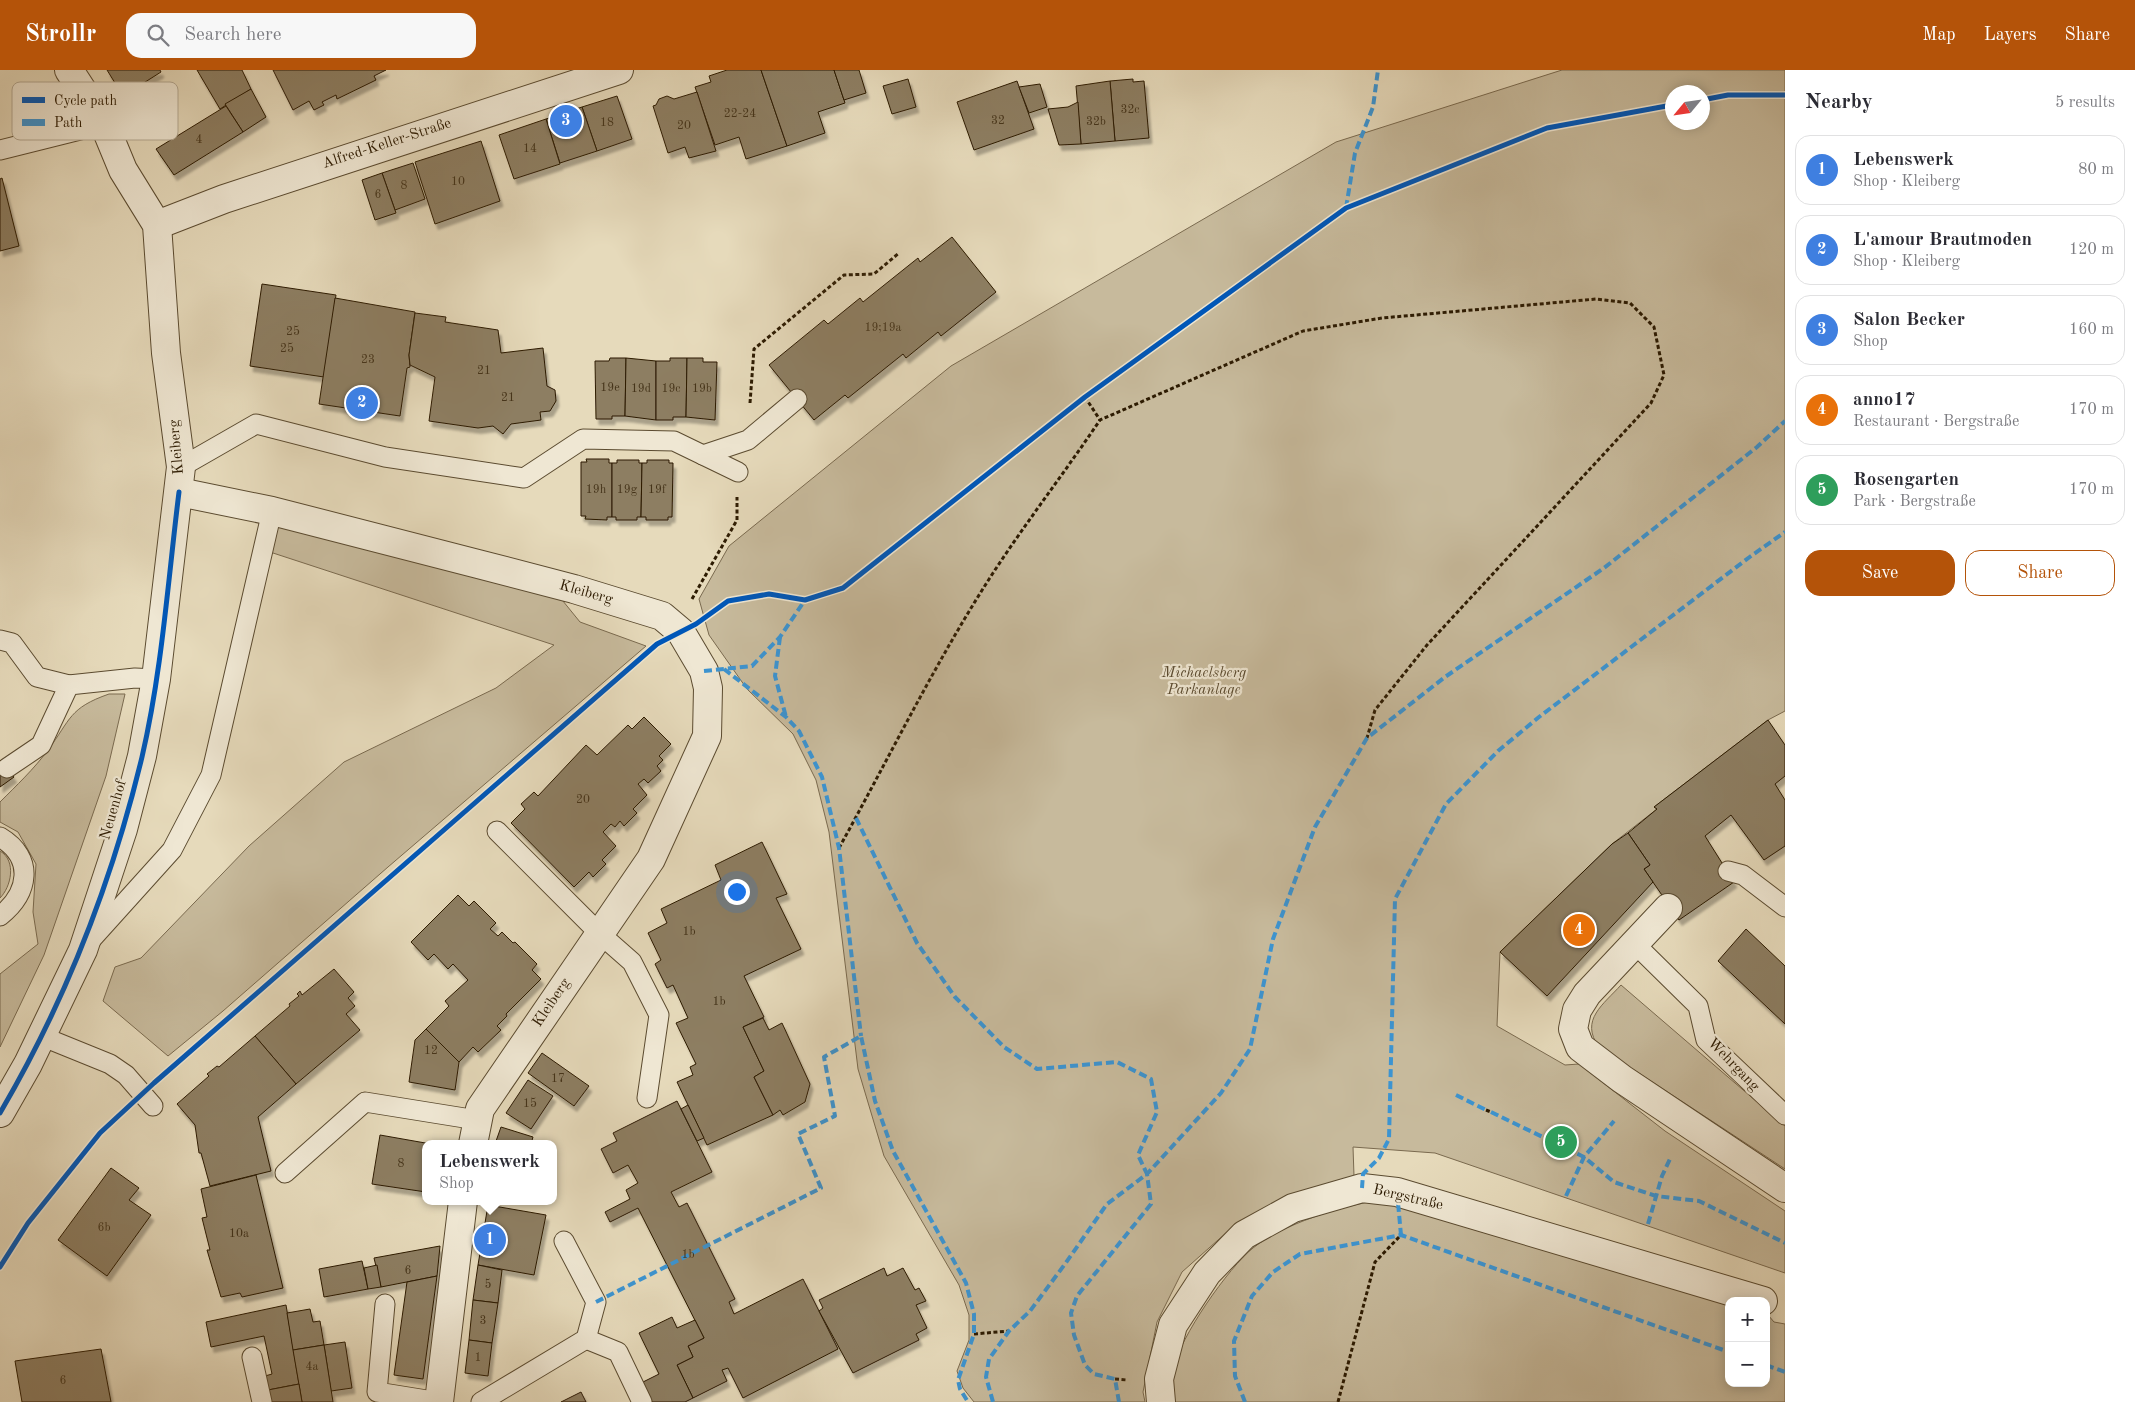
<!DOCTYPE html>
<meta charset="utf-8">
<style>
:root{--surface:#fff;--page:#f7f7f7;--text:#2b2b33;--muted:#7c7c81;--line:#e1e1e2;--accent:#b45309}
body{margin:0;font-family:"Old Standard TT",serif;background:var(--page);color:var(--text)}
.controls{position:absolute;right:15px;bottom:15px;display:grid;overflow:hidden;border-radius:10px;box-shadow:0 2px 12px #0003}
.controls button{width:45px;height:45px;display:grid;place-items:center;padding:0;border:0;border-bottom:1px solid var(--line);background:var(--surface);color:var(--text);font:25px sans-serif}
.compass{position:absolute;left:1665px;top:15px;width:45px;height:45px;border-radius:50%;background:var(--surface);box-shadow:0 2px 12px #0003;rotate:241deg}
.you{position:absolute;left:736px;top:821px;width:18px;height:18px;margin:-12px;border:4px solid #fff;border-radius:50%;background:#1a73e8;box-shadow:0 0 0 8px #1a73e833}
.badge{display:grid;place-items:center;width:32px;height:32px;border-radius:50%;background:var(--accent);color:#fff;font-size:16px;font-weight:700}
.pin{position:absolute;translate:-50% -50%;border:2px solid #fff;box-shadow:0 1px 5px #0006}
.popup{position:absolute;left:422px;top:1070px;width:135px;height:65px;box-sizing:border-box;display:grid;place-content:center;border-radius:10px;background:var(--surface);filter:drop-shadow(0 1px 4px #0005);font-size:16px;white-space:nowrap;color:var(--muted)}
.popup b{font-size:19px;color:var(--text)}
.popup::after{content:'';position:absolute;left:50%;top:100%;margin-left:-10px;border:10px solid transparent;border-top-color:var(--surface)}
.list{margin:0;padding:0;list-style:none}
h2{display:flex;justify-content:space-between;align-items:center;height:65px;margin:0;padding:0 20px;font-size:21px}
h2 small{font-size:16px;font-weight:400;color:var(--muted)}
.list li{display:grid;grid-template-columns:32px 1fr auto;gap:15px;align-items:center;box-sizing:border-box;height:70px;margin:0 10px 10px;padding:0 10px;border:1px solid var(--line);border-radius:15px}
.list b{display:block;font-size:19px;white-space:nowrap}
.list p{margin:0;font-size:16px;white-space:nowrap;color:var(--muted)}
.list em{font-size:16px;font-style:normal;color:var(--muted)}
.actions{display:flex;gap:10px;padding:15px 20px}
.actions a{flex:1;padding:11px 0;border:1px solid var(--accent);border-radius:15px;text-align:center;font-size:18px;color:var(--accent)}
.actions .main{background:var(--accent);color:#fff}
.icon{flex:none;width:28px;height:28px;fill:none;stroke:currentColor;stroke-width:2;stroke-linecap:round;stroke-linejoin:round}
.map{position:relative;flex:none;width:1785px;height:1332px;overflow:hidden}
header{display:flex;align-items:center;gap:30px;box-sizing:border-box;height:70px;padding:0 25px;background:var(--accent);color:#fff}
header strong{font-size:24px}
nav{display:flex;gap:28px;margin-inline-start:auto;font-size:18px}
.search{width:350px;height:45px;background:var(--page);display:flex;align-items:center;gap:12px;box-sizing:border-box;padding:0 18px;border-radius:15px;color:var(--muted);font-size:19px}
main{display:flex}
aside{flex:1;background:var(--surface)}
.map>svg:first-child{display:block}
.green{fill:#c7ba9c;stroke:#7a6a4f;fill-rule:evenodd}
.building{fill:#8d7e62;stroke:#2d1b02;filter:url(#shadow)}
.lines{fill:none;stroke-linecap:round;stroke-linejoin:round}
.service-casing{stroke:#5b4b30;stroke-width:21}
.minor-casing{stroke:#5b4b30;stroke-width:30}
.tertiary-casing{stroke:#5b4b30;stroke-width:30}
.path{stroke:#2d1b02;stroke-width:3;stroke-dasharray:4 2.5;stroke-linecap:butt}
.service{stroke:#efe7d3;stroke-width:19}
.minor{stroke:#efe7d3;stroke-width:28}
.tertiary{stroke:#efe7d3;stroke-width:28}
.quiet{stroke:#3c94d1;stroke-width:4;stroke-dasharray:8 4;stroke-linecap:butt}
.cycleway-casing{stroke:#efe7d3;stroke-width:8}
.cycleway{stroke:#0057b8;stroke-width:5}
.labels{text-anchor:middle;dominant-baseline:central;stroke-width:4.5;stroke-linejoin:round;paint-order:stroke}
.number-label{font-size:12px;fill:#45341a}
.street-label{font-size:15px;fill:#2d1b02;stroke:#efe7d3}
.park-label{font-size:15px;font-style:italic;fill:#5b4b30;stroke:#efe7d3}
.key{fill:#efe7d3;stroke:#b5aa94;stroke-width:1}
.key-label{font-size:14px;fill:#2d1b02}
</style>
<header>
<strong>Strollr</strong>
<div class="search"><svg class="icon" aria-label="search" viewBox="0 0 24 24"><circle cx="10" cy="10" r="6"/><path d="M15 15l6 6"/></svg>Search here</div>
<nav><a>Map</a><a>Layers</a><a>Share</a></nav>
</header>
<main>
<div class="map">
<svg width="1785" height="1332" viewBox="0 0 1785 1332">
<defs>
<filter id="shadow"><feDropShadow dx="3" dy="5.5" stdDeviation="1" flood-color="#0004"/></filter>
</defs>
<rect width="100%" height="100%" fill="#e6dabb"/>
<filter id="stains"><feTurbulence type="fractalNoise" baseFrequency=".004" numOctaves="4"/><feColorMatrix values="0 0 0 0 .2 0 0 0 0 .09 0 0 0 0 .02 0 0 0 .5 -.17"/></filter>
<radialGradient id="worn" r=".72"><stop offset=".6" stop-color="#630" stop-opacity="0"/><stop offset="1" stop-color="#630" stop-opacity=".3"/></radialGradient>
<g class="green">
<path d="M1562,0H1785V641L1768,650L1654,737L1657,739L1612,774L1500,882L1497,956L1565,995L1579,994L1665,1061L1785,1141V1203L1435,1083L1353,1077L1354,1106L1236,1154L1182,1202L1157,1252L1143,1322L1145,1332H974L963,1318L957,1301L969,1270V1245L959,1215L884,1086L858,999L829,762L816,710L793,664L747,619L709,565L699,529L729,476L951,296L1336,72ZM1672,22H1702V52H1672Z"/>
<path d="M275,453L554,520L580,552L646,576L388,797L223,941L168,986L103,931L115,897L141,888L249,776L344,692L496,618L554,575L270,482Z"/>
<path d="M109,624H125L106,706L44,885L0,977V904L38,874L33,842L36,794L18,762L0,752V732C16,716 34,699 48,680C71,649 69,638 109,624Z"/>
<path d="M0,781C17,791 11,817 0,828Z"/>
<path d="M1621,915L1785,1056V1099L1599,977C1579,950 1604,934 1621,915Z"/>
<path d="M1380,1130L1729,1232V1313H1766L1768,1245L1774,1252L1785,1254V1332H1173C1173,1321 1172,1309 1174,1298C1179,1268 1229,1197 1253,1178C1283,1154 1341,1136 1380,1130Z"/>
</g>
<g class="building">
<path d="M107,0H160L161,2L123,26Z"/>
<path d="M197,0H242L251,19L220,39Z"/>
<path d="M273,0H386L374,6L376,10L337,29L336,25L322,32L324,35L314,40L309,31L293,40Z"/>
<path d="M727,0H761L787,76L746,89L739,67L715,75L695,17L711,12L709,6Z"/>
<path d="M761,0H834L845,33L818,42L825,63L787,76Z"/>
<path d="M834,0H859L866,23L844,30Z"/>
<path d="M908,9L916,37L892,44L883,16Z"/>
<path d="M1133,9V12L1144,11L1149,68L1115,71L1110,11Z"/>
<path d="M1017,11L1034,59L974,80L957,32Z"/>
<path d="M1110,11L1115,71L1081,74L1076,16Z"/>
<path d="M1040,14L1047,37L1029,43L1019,17Z"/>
<path d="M251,19L266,47L243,62L225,34Z"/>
<path d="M697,22L716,81L689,88L685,77L668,83L653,36L656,35L659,29L667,26L674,29Z"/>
<path d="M617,26L632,69L597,81L582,37Z"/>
<path d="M45,31L52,60L20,67L13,38Z"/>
<path d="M1078,32L1081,74L1059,75L1048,39L1068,37Z"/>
<path d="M226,36L243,62L174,105L156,79Z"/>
<path d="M582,37L597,81L560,93L546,49Z"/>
<path d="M546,49L560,94L514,109L499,65Z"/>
<path d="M481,71L500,131L435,154L415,92Z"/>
<path d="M413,93L425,129L395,140L382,103Z"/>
<path d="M382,103L396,143L375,150L362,110Z"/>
<path d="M2,108L19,176L0,181V109Z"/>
<path d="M952,167L996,222L941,266L938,262L906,288L903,284L848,328L845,325L814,350L769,295L824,250L828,254L860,228L863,232L918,188L920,192Z"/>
<path d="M262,214L336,225L324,307L250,296Z"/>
<path d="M335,228L415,242L409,285L410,297L407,298L400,346L319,334Z"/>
<path d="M415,243L446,247L445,252L498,260L501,283L543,278L547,316L555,320L556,331L550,341L540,342L541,350L511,354L503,364L493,356L478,358L429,351L435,307L410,295L409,285Z"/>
<path d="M610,288H626L625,346H612V349H596L595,291H609Z"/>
<path d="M626,288L656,291V350L625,346Z"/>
<path d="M670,288H687L686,347H673V350H656V291H670Z"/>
<path d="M687,288H703V292H717L715,350L686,347Z"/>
<path d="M586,389H609V393H612V447H607V450L585,449L586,446H581V392H587Z"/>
<path d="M617,390H639V393H642L641,447H637V450H616V447H612V393H617Z"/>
<path d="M647,390H669V393H673L672,447H668V450H646V447H641L642,393H647Z"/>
<path d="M644,647L671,674L659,686L663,690L657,696L661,701L648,713L644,709L638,714L647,725L633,739L637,743L624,756L620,751L615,757L611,754L603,762L616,776L602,790L606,794L593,807L589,802L574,817L511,753L525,739L521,734L534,722L538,726L586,675L597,685L628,655L632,659Z"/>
<path d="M1768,650L1785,675V706L1775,714L1785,730V776L1764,790L1731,745L1705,766L1734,812L1679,850L1644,799L1650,795L1628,763L1657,739L1654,737Z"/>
<path d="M0,690L14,707L0,717Z"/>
<path d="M1628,763L1650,795L1644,799L1653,812L1547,926L1500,882L1612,774Z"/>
<path d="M762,772L787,824L776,828L801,879L744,906L764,947L743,957L764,1001L754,1007L773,1045L707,1075L677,1012L693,1005L690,997L696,994L676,953L688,948L673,915L667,918L655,894L661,890L648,863L667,853L661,839L721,810L715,795Z"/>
<path d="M458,825L469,836L474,831L496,853L490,859L498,866L502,862L513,873L515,872L537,894L532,900L541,909L506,944L507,946L497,956L501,960L478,982L473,977L459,992L426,959L449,936L445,931L468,910L453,894L448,899L434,884L428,890L411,872Z"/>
<path d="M1746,859L1785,896V954L1718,891Z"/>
<path d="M334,899L354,922L348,928L355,936L346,944L360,960L296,1014L255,966L290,936L289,934L299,926L297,924L300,921L302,925Z"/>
<path d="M763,948L769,960L782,953L810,1014L805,1032L783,1045L780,1040L773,1045L754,1007L764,1001L743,957Z"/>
<path d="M426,959L459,992L455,1020L409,1012L415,970Z"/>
<path d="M255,966L296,1014L258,1047L271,1101L210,1116L201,1083H199L195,1055L177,1034L209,1006L207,1004L217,996L219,997Z"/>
<path d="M542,983L589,1016L574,1036L528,1003Z"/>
<path d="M528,1010L553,1026L531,1059L506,1043Z"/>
<path d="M677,1031L712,1102L671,1122L679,1137L687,1133L735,1229L729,1232L734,1244L803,1209L838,1279L743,1328L728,1298L722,1300L727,1311L693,1328L677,1295L693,1287L688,1276L704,1268L638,1138L610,1152L605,1142L630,1129L626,1120L638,1113L628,1095L613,1103L601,1079L617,1071L613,1063Z"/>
<path d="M688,1035L704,1068L697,1071L681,1039Z"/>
<path d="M501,1057L533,1067L531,1074H495Z"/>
<path d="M380,1065L431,1074H426V1122L372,1114Z"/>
<path d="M111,1098L139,1118L129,1130L151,1145L107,1206L58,1170Z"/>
<path d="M256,1105L283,1218L242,1227L240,1223L221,1227L207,1180H210L202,1148L207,1147L201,1119Z"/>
<path d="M488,1135L546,1145L534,1205L478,1195Z"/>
<path d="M440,1176L437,1206L381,1217L374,1188Z"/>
<path d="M362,1191L368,1219L324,1227L319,1199Z"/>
<path d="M377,1195L381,1217L368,1219L364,1198Z"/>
<path d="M478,1195L502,1200L498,1233L473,1230Z"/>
<path d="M884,1198L887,1206L903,1198L915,1220L919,1218L926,1231L916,1235L927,1258L916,1264L919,1270L853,1303L819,1241L823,1238L819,1230Z"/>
<path d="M437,1206L423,1309L394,1305L407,1212Z"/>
<path d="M473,1230L498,1233L492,1273L469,1270Z"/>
<path d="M286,1235L299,1314L268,1320L265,1306L272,1304L264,1266L211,1277L206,1252Z"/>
<path d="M310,1239L313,1252L320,1251L324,1275L293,1280L287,1243Z"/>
<path d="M672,1247L677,1258L695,1250L704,1268L688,1276L693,1287L677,1295L693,1328L685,1332H652L643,1312L659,1304L639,1263Z"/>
<path d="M469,1270L492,1273L488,1306L465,1303Z"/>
<path d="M345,1272L352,1318L331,1321L324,1275Z"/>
<path d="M324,1275L333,1332H302L293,1280Z"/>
<path d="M101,1279L111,1332H22L15,1291Z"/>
<path d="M299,1314L302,1332H271L268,1320Z"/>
<path d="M581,1322L586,1332H561Z"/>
</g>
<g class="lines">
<g class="service-casing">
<g id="service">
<path d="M0,80L104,54"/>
<path d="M703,385L748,370L797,329"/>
<path d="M181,397L256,354L385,387L524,408L583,369L674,371L738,402"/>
<path d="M0,570L12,573L37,607L69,615"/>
<path d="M7,698L41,675L69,615L135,608L156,609"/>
<path d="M497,761L599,863L632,892L659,945L647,1028"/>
<path d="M0,767C35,788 29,823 0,846"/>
<path d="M1728,801L1743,805L1785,837"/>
<path d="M90,871L172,780L211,705L272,441"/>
<path d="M1634,873L1698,936L1706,970L1785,1045"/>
<path d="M41,966L110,994L126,1005L153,1036"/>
<path d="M285,1103L365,1032L477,1050"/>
<path d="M385,1234L377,1322L439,1332"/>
<path d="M586,1269L618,1282L642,1332"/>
<path d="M252,1287L262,1332"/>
<path d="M481,1332L586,1269L596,1232L564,1171"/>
</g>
</g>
<g class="minor-casing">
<g id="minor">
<path d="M157,155L224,129L619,0"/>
<path d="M179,422L272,441L478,494L574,519L662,546L681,562L704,601L708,618L707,666L651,789L480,1039L473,1074"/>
<path d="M1668,838L1587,924L1577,940L1573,959L1580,977L1622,1009L1785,1118"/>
<path d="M439,1332L463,1131"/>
<path d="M1161,1332L1159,1309L1173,1255L1207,1203L1244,1165L1293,1138L1362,1118L1397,1122L1763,1231"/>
</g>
</g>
<g class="tertiary-casing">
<path id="tertiary" d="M0,1043L28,994L83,880L123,759L142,686L156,609L181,397L166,283L157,155L123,100L104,54L69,0"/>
</g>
<g class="path">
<path d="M1085,327L1100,350L1303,261L1382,248L1596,229L1630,233L1654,257L1664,305L1651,333L1427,575L1375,640L1367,668"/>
<path d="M750,333L754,279L844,205L874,204L899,183"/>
<path d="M692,529L737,450V427"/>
<path d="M839,778C890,686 936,591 993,503C1027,451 1065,402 1100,350"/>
<path d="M1486,1040L1491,1042"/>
<path d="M974,1264L1009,1261"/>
<path d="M1115,1309L1127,1310"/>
<path d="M1338,1332L1375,1192L1401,1165"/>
</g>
<use href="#service" class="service"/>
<use href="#minor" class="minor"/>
<use href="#tertiary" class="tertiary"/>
<g class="quiet">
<path d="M1346,138L1355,83L1373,37L1378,0"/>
<path d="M780,567L775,606L786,647"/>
<path d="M724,599L786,647L799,661L822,707L839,778L861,966"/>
<path d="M704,601L752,596L780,567L805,530"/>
<path d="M856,748L917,873L955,927L1004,977L1037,999L1117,992L1151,1009L1157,1042L1138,1085L1147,1104L1107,1134L1065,1194L1030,1241L1009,1261L989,1289L986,1307L993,1332"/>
<path d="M1456,1025L1486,1040"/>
<path d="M1491,1042L1584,1087L1614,1112L1656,1126L1699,1131L1785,1173"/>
<path d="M1362,1118L1363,1104L1379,1088L1389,1069L1395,829L1446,734L1498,681L1539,647L1751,486L1785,462"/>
<path d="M1397,1122L1401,1165"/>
<path d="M1566,1126L1584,1087L1614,1051"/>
<path d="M1648,1154L1662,1106L1670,1089"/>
<path d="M596,1232L821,1118L798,1064L835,1046L824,987L861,966L875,1031L893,1081L966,1213L974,1244V1264L958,1310L960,1319L968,1332"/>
<path d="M1766,1295L1785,1302"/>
<path d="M1119,1332L1115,1309L1094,1304L1085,1295L1074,1265L1071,1243L1077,1226L1151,1134L1147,1104L1221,1023L1250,979L1273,869L1315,757L1367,668L1445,607L1604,498L1757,377L1785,351"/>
<path d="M1245,1332L1235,1306L1234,1271L1252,1226L1273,1202L1300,1184L1401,1165L1729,1282"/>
</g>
<g class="cycleway-casing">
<g id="cycleway">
<path d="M1702,30L1728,25H1785"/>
<path d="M0,1043C65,932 112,812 142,687C162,601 168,510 179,422"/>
<path d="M0,1197L28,1153L100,1063L154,1013L657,574L696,554L728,531L769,524L805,530L843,518L1085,327L1346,138L1547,58L1672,35"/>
</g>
</g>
<use href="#cycleway" class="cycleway"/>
</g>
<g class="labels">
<g class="number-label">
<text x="1130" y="40">32c</text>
<text x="740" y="44">22-24</text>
<text x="998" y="51">32</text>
<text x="1096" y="52">32b</text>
<text x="607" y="53">18</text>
<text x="684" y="56">20</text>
<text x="199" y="70">4</text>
<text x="530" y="79">14</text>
<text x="458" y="112">10</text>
<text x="404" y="116">8</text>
<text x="378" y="125">6</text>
<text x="883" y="258">19;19a</text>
<text x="293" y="262">25</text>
<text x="287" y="279">25</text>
<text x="368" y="290">23</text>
<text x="484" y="301">21</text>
<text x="610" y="318">19e</text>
<text x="641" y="319">19d</text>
<text x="671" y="319">19c</text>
<text x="702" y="319">19b</text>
<text x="508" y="328">21</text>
<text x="596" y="420">19h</text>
<text x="627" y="420">19g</text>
<text x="657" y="420">19f</text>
<text x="583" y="730">20</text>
<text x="689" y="862">1b</text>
<text x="719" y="932">1b</text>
<text x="431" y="981">12</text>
<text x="558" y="1009">17</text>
<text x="530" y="1034">15</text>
<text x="401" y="1094">8</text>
<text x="104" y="1158">6b</text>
<text x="239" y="1164">10a</text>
<text x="688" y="1185">1b</text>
<text x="408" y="1201">6</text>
<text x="488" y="1215">5</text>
<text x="483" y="1251">3</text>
<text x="478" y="1288">1</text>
<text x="312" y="1297">4a</text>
<text x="63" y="1311">6</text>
</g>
<g class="street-label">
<text transform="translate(387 74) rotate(-18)">Alfred-Keller-Straße</text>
<text transform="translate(177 377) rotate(-95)">Kleiberg</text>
<text transform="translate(586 523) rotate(16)">Kleiberg</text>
<text transform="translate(114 740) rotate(-74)">Neuenhof</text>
<text transform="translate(552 933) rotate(-56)">Kleiberg</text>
<text transform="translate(1733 995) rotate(46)">Wehrgang</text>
<text transform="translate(1408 1128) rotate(13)">Bergstraße</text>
</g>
<g class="park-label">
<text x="1204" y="603">Michaelsberg<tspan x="1204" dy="17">Parkanlage</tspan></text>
</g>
</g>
<rect x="12" y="12" width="166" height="58" rx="8" class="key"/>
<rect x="22" y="27" width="23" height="6" fill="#0057b8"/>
<rect x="22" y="49" width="23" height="7" fill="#3c94d1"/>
<g class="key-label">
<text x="54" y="35">Cycle path</text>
<text x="54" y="57">Path</text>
</g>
<rect width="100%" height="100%" filter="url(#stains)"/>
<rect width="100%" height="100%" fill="url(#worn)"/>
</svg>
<div class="controls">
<button>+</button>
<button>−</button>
</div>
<svg class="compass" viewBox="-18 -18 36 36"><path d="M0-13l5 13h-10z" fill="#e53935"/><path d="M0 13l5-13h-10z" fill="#7c7c81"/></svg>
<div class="you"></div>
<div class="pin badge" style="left:490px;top:1170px;background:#3f7fe0">1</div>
<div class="popup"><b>Lebenswerk</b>Shop</div>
<div class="pin badge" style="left:362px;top:333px;background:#3f7fe0">2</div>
<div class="pin badge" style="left:566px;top:51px;background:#3f7fe0">3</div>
<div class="pin badge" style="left:1579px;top:860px;background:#e8710a">4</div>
<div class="pin badge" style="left:1561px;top:1072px;background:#2e9e5b">5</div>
</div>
<aside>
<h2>Nearby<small>5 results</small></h2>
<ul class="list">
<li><span class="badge" style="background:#3f7fe0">1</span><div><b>Lebenswerk</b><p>Shop · Kleiberg</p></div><em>80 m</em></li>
<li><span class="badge" style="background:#3f7fe0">2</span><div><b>L'amour Brautmoden</b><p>Shop · Kleiberg</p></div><em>120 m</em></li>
<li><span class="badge" style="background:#3f7fe0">3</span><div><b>Salon Becker</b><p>Shop</p></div><em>160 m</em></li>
<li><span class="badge" style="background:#e8710a">4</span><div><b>anno17</b><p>Restaurant · Bergstraße</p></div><em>170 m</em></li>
<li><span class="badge" style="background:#2e9e5b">5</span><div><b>Rosengarten</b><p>Park · Bergstraße</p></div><em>170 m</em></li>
</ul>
<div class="actions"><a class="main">Save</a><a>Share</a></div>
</aside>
</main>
